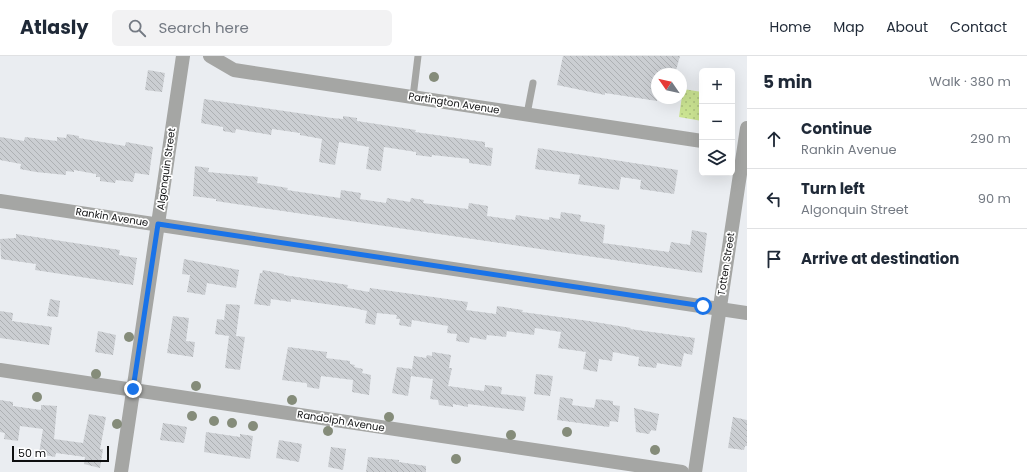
<!DOCTYPE html>
<meta charset="utf-8">
<style>
:root{--surface:#fff;--page:#f2f2f3;--text:#1f2937;--muted:#747a83;--line:#e0e1e3}
body{margin:0;font-family:Poppins,sans-serif;background:var(--page);color:var(--text)}
.controls{position:absolute;right:12px;top:12px;display:grid;overflow:hidden;border-radius:6px;box-shadow:0 4px 16px #0002}
.controls button{width:36px;height:36px;display:grid;place-items:center;padding:0;border:0;border-bottom:1px solid var(--line);background:var(--surface);color:var(--text);font:20px sans-serif}
.compass{position:absolute;left:651px;top:12px;width:36px;height:36px;border-radius:50%;background:var(--surface);box-shadow:0 4px 16px #0002;rotate:304deg}
.scale{position:absolute;left:12px;bottom:10px;width:97px;box-sizing:border-box;padding-left:4px;border:2px solid #0d0e0f;border-top:0;font-size:11px;line-height:14px;white-space:nowrap;color:#0d0e0f;-webkit-text-stroke:3px #fff;paint-order:stroke}
.stop{position:absolute;width:12px;height:12px;margin:-9px;border:3px solid #1a73e8;border-radius:50%;background:#fff}
.stop.end{background:#1a73e8;border-color:#fff;box-shadow:0 1px 4px #0008}
.list{margin:0;padding:0;list-style:none}
h2{display:flex;justify-content:space-between;align-items:center;height:52px;margin:0;padding:0 16px;font-size:17px}
h2 small{font-size:13px;font-weight:400;color:var(--muted)}
.list li{display:grid;grid-template-columns:26px 1fr auto;gap:12px;align-items:center;box-sizing:border-box;height:60px;padding:0 16px;border-top:1px solid var(--line)}
.list b{display:block;font-size:15px;white-space:nowrap}
.list p{margin:0;font-size:13px;white-space:nowrap;color:var(--muted)}
.list em{font-size:13px;font-style:normal;color:var(--muted)}
.icon{flex:none;width:22px;height:22px;fill:none;stroke:currentColor;stroke-width:2;stroke-linecap:round;stroke-linejoin:round}
.map{position:relative;flex:none;width:747px;height:416px;overflow:hidden}
header{display:flex;align-items:center;gap:24px;box-sizing:border-box;height:56px;padding:0 20px;background:var(--surface);border-bottom:1px solid var(--line)}
header strong{font-size:19px}
nav{display:flex;gap:22px;margin-inline-start:auto;font-size:14px}
.search{width:280px;height:36px;background:var(--page);display:flex;align-items:center;gap:10px;box-sizing:border-box;padding:0 14px;border-radius:6px;color:var(--muted);font-size:15px}
main{display:flex}
aside{flex:1;background:var(--surface)}
.map>svg:first-child{display:block}
.park{fill:url(#park-dots)}
.building{fill:url(#building-back-hatch)}
.lines{fill:none;stroke-linecap:round;stroke-linejoin:round}
.service{stroke:#a5a6a4;stroke-width:7}
.minor{stroke:#a5a6a4;stroke-width:14}
.tree{fill:#858c7a}
.route{stroke:#1a73e8;stroke-width:5}
.labels{text-anchor:middle;dominant-baseline:central;stroke-width:3.5;stroke-linejoin:round;paint-order:stroke}
.street-label{font-size:10px;fill:#0d0e0f;stroke:#fff}
</style>
<header>
<strong>Atlasly</strong>
<div class="search"><svg class="icon" aria-label="search" viewBox="0 0 24 24"><circle cx="10" cy="10" r="6"/><path d="M15 15l6 6"/></svg>Search here</div>
<nav><a>Home</a><a>Map</a><a>About</a><a>Contact</a></nav>
</header>
<main>
<div class="map">
<svg width="747" height="416" viewBox="0 0 747 416">
<defs>
<pattern id="park-dots" width="8" height="8" patternUnits="userSpaceOnUse"><rect width="8" height="8" fill="#cce593"/><path d="M2 2h.1M6 6h.1" fill="none" stroke="#aec37e" stroke-width="1.8" stroke-linecap="round"/></pattern>
<pattern id="building-back-hatch" width="6" height="6" patternUnits="userSpaceOnUse"><rect width="6" height="6" fill="#cbced2"/><path d="M-1 5l2 2M0 0l6 6M5-1l2 2" fill="none" stroke="#adb0b3"/></pattern>
</defs>
<rect width="100%" height="100%" fill="#eaedf1"/>
<path class="park" d="M683,33L702,36V65L679,61Z"/>
<g class="building">
<path d="M563,0H680L675,18H657V45L605,37V39L557,29Z"/>
<path d="M148,14L165,17L162,36L145,34Z"/>
<path d="M204,43L332,62L343,63V60L357,62V65L416,74L415,76L485,86V91L493,92L491,110L469,107V103L432,99V101L416,99V96L384,91L381,115L366,113L369,91L339,86L335,109L319,106L322,83L300,79V77L272,73L271,79L236,73L235,77L223,75V71L201,67Z"/>
<path d="M67,78L79,80V82L125,90L126,86L153,91L149,119L135,117L133,126L116,124L115,127L100,125V121H96V118L74,114V116L66,115V119L36,116L20,113L21,108L0,104V81L24,85L25,81L57,85V81L66,82Z"/>
<path d="M538,92L678,114L674,138L640,133L641,124L621,121L619,134L578,128L580,119L535,113Z"/>
<path d="M195,110L209,112L208,116L258,121L257,127L288,132L287,134L340,142L341,134L361,137L360,143L386,147L387,142L410,146L411,142L424,144L423,147L468,153L469,147L488,150L487,160L515,164L516,159L549,164V161L560,163L561,156L581,159L580,165L605,169L603,187L669,196L671,186L690,189L692,174L707,177L702,217L216,145V143L193,140Z"/>
<path d="M16,178L120,194L119,199L137,202L133,229L35,214L36,208L1,203L0,183L16,182Z"/>
<path d="M184,203L239,214L236,232L207,227L205,239L187,236L190,219L182,218Z"/>
<path d="M263,214L284,218V219L348,229L347,232L369,236L370,232L468,246L466,254L496,258L497,250L523,254L522,256L589,265L631,272L630,273L695,282L692,299L684,297L681,311L657,307L656,312L638,310L639,301L613,296L612,305L599,303L597,316L583,313L586,296L558,292L561,276L535,272L534,279L507,275L506,281L487,279L486,284L470,281L469,287L456,285L457,278L447,277L448,270L412,264L411,271L399,269L400,263H396L397,259L377,257L375,269L365,267L367,255L354,252L291,243V246L271,243L270,250L254,248L260,217H262Z"/>
<path d="M50,243L60,245L58,261L47,260Z"/>
<path d="M226,248L240,249L236,280L245,281L240,314L225,312L229,280L215,278L217,263L224,264Z"/>
<path d="M0,255L13,257L12,265L52,271L49,289L0,282Z"/>
<path d="M173,260L189,262L186,285L195,286L193,301L167,297Z"/>
<path d="M98,275L116,279L113,299L95,296Z"/>
<path d="M288,291L327,296L326,302L350,305V308L355,309L354,311L363,313L362,317L371,319L369,339L352,336L353,324L321,320L319,333L307,331V328L306,327L282,324Z"/>
<path d="M432,296L451,299L449,312H452L448,330L484,335L485,329L502,331L501,338L526,341L524,355L468,348V351L453,348V351L439,349L438,344L430,343L433,323L411,320L414,300L426,302L427,299L432,300Z"/>
<path d="M397,311L412,313L408,340L392,337Z"/>
<path d="M536,318L553,320L550,340L534,338Z"/>
<path d="M560,341L573,343L572,349L594,352L596,343L613,345V349L620,350L618,366L610,365L609,371L557,364Z"/>
<path d="M0,344L13,346V350L41,354V349L57,350L54,383L83,387L89,358L106,361L100,393H103L100,412L84,408L85,401L56,397L55,401L39,398L43,373L20,370L18,385L4,383L5,377L0,376Z"/>
<path d="M634,352L659,358L656,375L651,374L649,378L636,376Z"/>
<path d="M733,361L747,364V390H745L744,394L728,392Z"/>
<path d="M163,367L187,371L184,387L160,384Z"/>
<path d="M206,376L240,381V378L253,380L250,403L204,396Z"/>
<path d="M279,384L302,388L299,406L276,402Z"/>
<path d="M331,391L346,393L343,414L328,411Z"/>
<path d="M368,401L399,404V406L426,410V416H366Z"/>
</g>
<g class="lines">
<g class="service">
<path d="M413,41L418,0"/>
<path d="M527,58L533,27"/>
</g>
<g class="minor">
<path d="M210,0L234,14L702,85"/>
<path d="M0,145L747,257"/>
<path d="M0,314L682,416"/>
<path d="M121,416L183,0"/>
<path d="M695,416L747,72"/>
</g>
</g>
<g class="tree">
<circle cx="434" cy="21" r="5"/>
<circle cx="129" cy="281" r="5"/>
<circle cx="96" cy="318" r="5"/>
<circle cx="196" cy="330" r="5"/>
<circle cx="37" cy="341" r="5"/>
<circle cx="292" cy="344" r="5"/>
<circle cx="192" cy="360" r="5"/>
<circle cx="389" cy="361" r="5"/>
<circle cx="214" cy="365" r="5"/>
<circle cx="232" cy="367" r="5"/>
<circle cx="117" cy="368" r="5"/>
<circle cx="253" cy="370" r="5"/>
<circle cx="328" cy="375" r="5"/>
<circle cx="567" cy="376" r="5"/>
<circle cx="511" cy="379" r="5"/>
<circle cx="655" cy="394" r="5"/>
<circle cx="456" cy="403" r="5"/>
</g>
<g class="lines">
<path class="route" d="M133,333L158,168L703,250"/>
</g>
<g class="labels">
<g class="street-label">
<text transform="translate(454 47) rotate(9)">Partington Avenue</text>
<text transform="translate(166 113) rotate(-82)">Algonquin Street</text>
<text transform="translate(112 161) rotate(9)">Rankin Avenue</text>
<text transform="translate(726 208) rotate(-81)">Totten Street</text>
<text transform="translate(341 365) rotate(9)">Randolph Avenue</text>
</g>
</g>
</svg>
<div class="controls">
<button>+</button>
<button>−</button>
<button><svg class="icon" aria-label="layers" viewBox="0 0 24 24"><path d="M12 4l9 5-9 5-9-5zM3 14l9 5 9-5"/></svg></button>
</div>
<svg class="compass" viewBox="-18 -18 36 36"><path d="M0-13l5 13h-10z" fill="#e53935"/><path d="M0 13l5-13h-10z" fill="#747a83"/></svg>
<div class="scale">50 m</div>
<div class="stop" style="left:703px;top:250px"></div>
<div class="stop end" style="left:133px;top:333px"></div>
</div>
<aside>
<h2>5 min<small>Walk · 380 m</small></h2>
<ul class="list">
<li><svg class="icon" aria-label="ahead" viewBox="0 0 24 24"><path d="M12 20V5M6 11l6-6 6 6"/></svg><div><b>Continue</b><p>Rankin Avenue</p></div><em>290 m</em></li>
<li><svg class="icon" aria-label="left" viewBox="0 0 24 24"><path d="M17 20v-9H6M10 6l-5 5 5 5"/></svg><div><b>Turn left</b><p>Algonquin Street</p></div><em>90 m</em></li>
<li><svg class="icon" aria-label="arrive" viewBox="0 0 24 24"><path d="M6 21V4h12l-3 4 3 4H6"/></svg><div><b>Arrive at destination</b></div></li>
</ul>
</aside>
</main>
